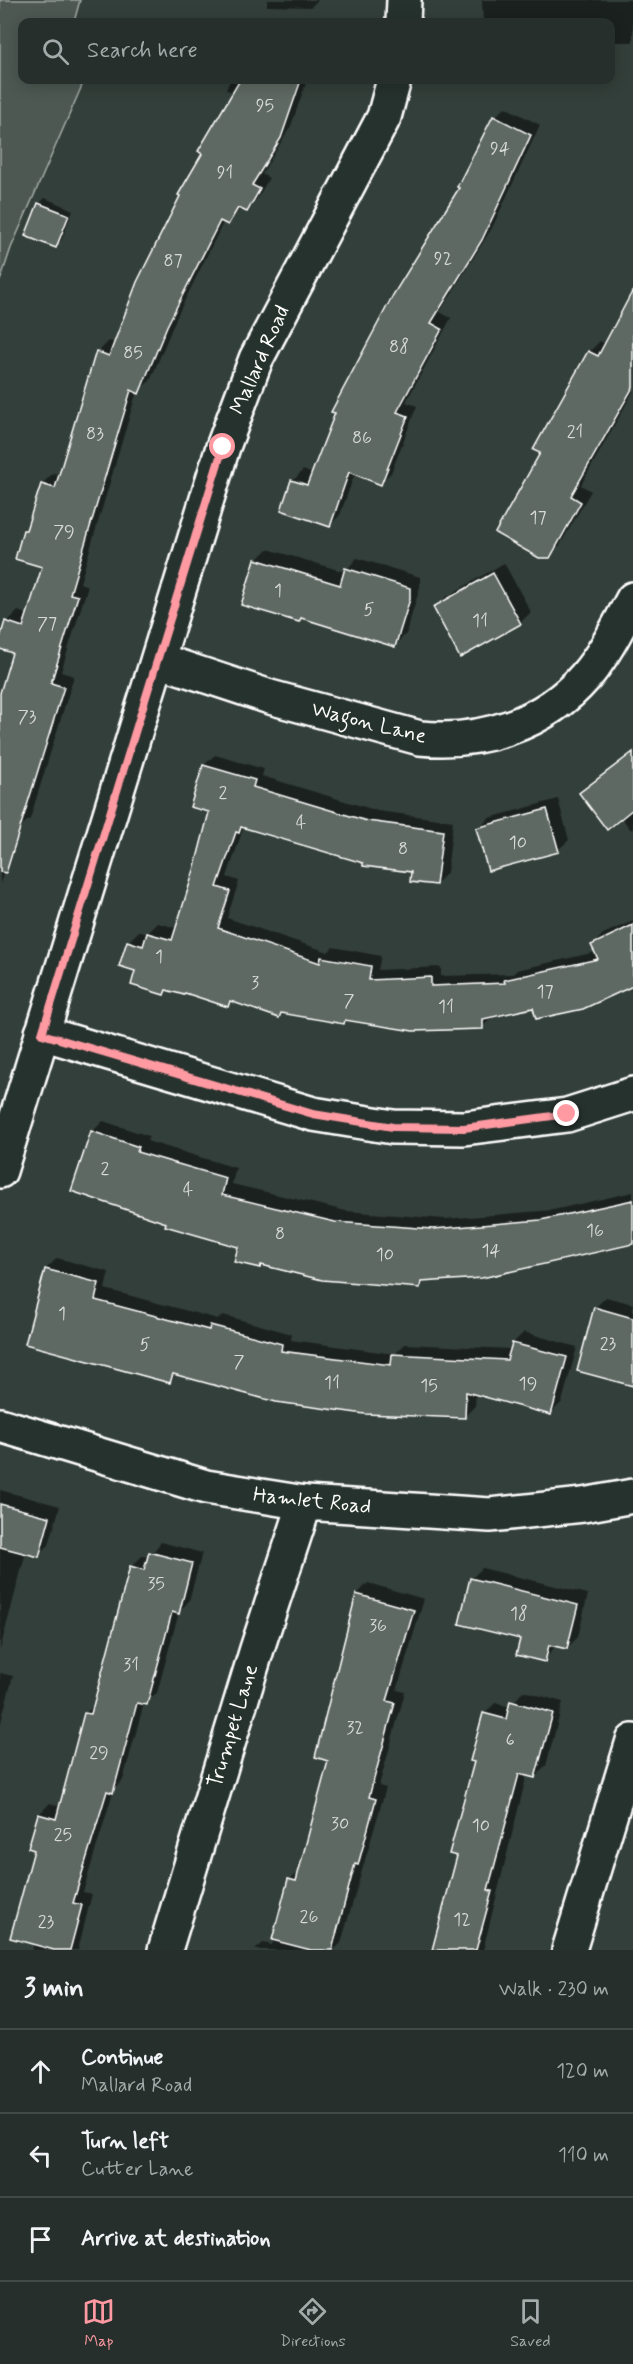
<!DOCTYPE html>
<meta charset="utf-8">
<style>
:root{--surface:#262f2c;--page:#323b38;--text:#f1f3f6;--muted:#a4a9a9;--line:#424a48;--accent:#ff9aa2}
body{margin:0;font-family:Mynerve,sans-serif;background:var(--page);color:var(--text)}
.stop{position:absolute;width:18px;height:18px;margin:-14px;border:4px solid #ff9aa2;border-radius:50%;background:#fff}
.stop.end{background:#ff9aa2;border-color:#fff;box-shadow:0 2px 6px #0008}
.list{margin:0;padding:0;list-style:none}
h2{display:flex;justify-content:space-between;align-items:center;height:78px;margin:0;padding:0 24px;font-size:26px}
h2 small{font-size:20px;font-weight:400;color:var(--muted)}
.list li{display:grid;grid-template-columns:39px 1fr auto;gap:18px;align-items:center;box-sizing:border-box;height:84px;padding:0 24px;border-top:2px solid var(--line)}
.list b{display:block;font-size:22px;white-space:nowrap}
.list p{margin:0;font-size:20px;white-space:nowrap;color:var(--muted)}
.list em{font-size:20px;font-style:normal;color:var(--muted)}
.icon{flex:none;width:33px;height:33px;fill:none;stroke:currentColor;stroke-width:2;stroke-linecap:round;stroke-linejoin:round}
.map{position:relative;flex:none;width:633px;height:1950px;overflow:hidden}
.search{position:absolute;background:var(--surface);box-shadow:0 3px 15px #0003;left:18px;right:18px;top:18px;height:66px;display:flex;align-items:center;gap:15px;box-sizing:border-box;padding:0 21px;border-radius:12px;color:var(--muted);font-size:22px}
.sheet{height:330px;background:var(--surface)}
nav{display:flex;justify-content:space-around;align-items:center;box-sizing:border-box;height:84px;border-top:2px solid var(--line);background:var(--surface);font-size:16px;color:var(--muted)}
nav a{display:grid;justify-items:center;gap:3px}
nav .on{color:var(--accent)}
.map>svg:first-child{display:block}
.green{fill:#4d5853;stroke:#a6aca9;stroke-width:1.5}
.shadow{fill:#0007;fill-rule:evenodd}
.building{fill:#5f6964;stroke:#fff;stroke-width:1.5}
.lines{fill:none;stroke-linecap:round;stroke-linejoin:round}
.minor-casing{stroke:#fff;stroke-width:38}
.minor{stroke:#26332d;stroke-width:33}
.route{stroke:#ff9aa2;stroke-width:8}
.labels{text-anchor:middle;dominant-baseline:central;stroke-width:4.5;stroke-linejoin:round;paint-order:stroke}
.number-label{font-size:18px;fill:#d7dad8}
.street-label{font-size:21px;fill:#fff;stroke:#26332d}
</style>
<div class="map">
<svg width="633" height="1950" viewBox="0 0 633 1950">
<rect width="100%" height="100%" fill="#333f3a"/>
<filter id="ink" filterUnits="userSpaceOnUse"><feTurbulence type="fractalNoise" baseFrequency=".0167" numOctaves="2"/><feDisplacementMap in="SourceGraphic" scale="12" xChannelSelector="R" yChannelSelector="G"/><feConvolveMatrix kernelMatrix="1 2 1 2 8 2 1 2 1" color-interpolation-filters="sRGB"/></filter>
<g filter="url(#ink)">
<path class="green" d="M0,0H80L74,22H22V80L84,81L11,248L0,281Z"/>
<g class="shadow">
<path d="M267,0H318L311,7L267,6Z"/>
<path d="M482,0H633V42H610V22H483Z"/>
<path d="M230,80H307L291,126L262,174L269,178L257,199L246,210L241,208L228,223L224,221L178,314L150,381L137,391L80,583L88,586L61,672L74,676L30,819L17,829L0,884V696L14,652L0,648V642L7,622L18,611L29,615L44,566L24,530L29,525L42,484L53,473L61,475L98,352L109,341L115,343L234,92L226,90Z"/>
<path d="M505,107L540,125L492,228L440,312L451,318L406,402L417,406L391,473L380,483L355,473L340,515L330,525L293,481L303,470L313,474L462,188L495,117ZM297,480L315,486L297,483Z"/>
<path d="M45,198L73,210L61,241L55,246L39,204Z"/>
<path d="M633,293V392L581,485L591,491L560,545L549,557L542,453L589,352L600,341L606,344Z"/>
<path d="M268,549L345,572L357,558L420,577V587L406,634L395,645L303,617L299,621L257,560Z"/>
<path d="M504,563L531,612L520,623L435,608L446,597Z"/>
<path d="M633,751V828L631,830L621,817L581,793Z"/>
<path d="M215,755L264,769L262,776L378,811L453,821L447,873L436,884L413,871L365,862L244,826L227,877L239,881L227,918L328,952L333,947L381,956L378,970L441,967V976L513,974L517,970L596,952L593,945L603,934L633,921V985L493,1017L482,1027L347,1019L343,1023L283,1012L279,1016L232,1001L228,1005L186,991L168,989L163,993L137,970L128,942L139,931L147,934L158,923L177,928L211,811L204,765Z"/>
<path d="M558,799L569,840L558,850L478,829L489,818Z"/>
<path d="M103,1121L149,1136L147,1141L236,1168L232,1184L346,1211L445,1219L553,1210L633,1192V1242L426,1280L420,1287L240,1246L168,1222L92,1132Z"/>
<path d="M57,1258L109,1272L105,1289L218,1319L223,1315L292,1334L291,1340L395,1354L405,1344L511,1349L513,1343L524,1332L577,1347L562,1402L551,1413L476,1393L475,1406L464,1417L177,1374L170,1382L46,1269Z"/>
<path d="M606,1297L633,1304V1384L595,1308Z"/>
<path d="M0,1490L60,1506L49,1545L38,1555L26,1552L0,1650Z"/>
<path d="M161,1542L202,1553L189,1601L179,1612L157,1693L144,1703L123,1780L114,1789L83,1892L92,1894L78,1950H33L39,1814L50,1803L61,1807L86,1713L95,1704L131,1567L142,1556L149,1557Z"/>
<path d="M482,1568L588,1594L578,1637L567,1648L556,1645L544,1661L471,1579Z"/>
<path d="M368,1583L424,1599L397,1690L405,1692L379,1786L386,1788L341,1943L334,1950H255L263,1943L272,1945L290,1880L301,1869L330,1760L316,1756L357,1594Z"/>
<path d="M0,1673L13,1676L0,1726Z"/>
<path d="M523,1691L563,1702L546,1766L535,1777L527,1774L483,1950H434L459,1855L484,1714L495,1703L510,1707Z"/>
</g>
<g class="building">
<path d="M240,80H301L281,138L252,185L260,189L247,212L238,208L228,225L220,221L167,326L139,394L131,390L70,594L78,596L51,683L64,687L6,873L0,872V693L12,653L0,649V638L5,621L23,627L42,567L15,559L23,530H26L41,484L55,488L96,351L109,356L137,282L180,196L178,195L202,154L198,151Z"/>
<path d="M493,116L531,135L482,240L431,323L442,329L397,412L408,416L381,485L349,472L330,527L281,510L291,480L307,485L335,413L331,412L393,295L459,188L457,187Z"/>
<path d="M38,203L69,215L56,248L25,236Z"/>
<path d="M633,290V387L571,496L581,502L550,558H539L495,533L540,453L533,450L588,351L598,356Z"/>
<path d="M255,559L340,585L345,568L410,588V599L395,647L301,618L299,622L241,605Z"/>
<path d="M493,573L521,624L460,658L433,607Z"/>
<path d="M633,752V809L607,830L579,793Z"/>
<path d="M203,765L255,780L253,787L367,821L443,831L436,885L410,882L411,872L363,866V863L241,827L239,833L236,832L217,887L230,891L218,928L320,963L321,957L371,966L369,980L431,977V986L505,983L504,980L598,959L591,945L633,925V986L583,1009L536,1019L533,1008L483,1019V1029L413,1031L345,1020L344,1024L281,1013L279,1018L230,1001L228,1007L185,993L184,995L166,990L164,995L131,985L135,971L119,966L127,941L143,946L147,933L172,940L194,870L209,812L190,807Z"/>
<path d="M547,809L559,852L488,871L476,828Z"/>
<path d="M91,1131L139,1147L137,1152L226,1178L222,1195L335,1222L433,1229L541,1220L633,1200V1244L482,1278L421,1282L420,1288L322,1280L261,1265L260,1268L234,1262L238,1247L165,1226L166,1223L71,1191Z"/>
<path d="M45,1269L99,1283L95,1300L209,1330L210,1325L282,1344L281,1351L391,1365L392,1354L507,1360L512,1343L567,1357L551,1415L466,1392L465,1418L365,1414L276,1402L173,1374L170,1383L25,1344Z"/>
<path d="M594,1307L633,1318V1386L577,1371Z"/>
<path d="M0,1504L50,1517L39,1557L0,1547Z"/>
<path d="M149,1552L192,1563L179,1614L172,1612L147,1705L137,1703L113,1793L107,1791L73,1903L82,1905L70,1950H54L10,1938L34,1850L28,1848L38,1814L56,1819L84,1713L91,1714L130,1566L144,1570Z"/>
<path d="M470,1578L578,1605L567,1649L549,1645L545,1662L516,1655L520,1639L459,1624Z"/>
<path d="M356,1594L414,1610L387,1701L395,1703L369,1797L376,1799L358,1865L355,1864L332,1950H311L272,1940L288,1879L296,1881L328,1761L315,1757Z"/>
<path d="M510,1701L553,1713L535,1778L519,1774L488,1890L492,1891L476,1950H432L457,1856L449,1854L474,1762L470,1761L483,1713L506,1719Z"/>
</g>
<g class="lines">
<g class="minor-casing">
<g id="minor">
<path d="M403,22L404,0"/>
<path d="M158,660L270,697L420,738C481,744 544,724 585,677C605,654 619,625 633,599"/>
<path d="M42,1033L313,1114L393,1127L464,1128L567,1115L633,1094"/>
<path d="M0,1171L223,447L256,359L384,117L394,80"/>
<path d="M0,1425L206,1487L305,1503L490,1515L583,1505L633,1496"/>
<path d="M165,1950L257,1649L305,1503"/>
<path d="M569,1950L633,1741"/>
</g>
</g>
<use href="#minor" class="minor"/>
</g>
</g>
<g class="lines" filter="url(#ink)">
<path class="route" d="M223,447L42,1034L313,1114L393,1127L464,1128L567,1114"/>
</g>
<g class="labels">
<g class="number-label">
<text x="265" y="106">95</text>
<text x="500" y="149">94</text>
<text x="225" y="173">91</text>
<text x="443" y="259">92</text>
<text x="173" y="261">87</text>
<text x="399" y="347">88</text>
<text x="133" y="353">85</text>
<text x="575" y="432">21</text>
<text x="95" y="434">83</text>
<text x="362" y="438">86</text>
<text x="538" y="518">17</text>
<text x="64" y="532">79</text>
<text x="278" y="591">1</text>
<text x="369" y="610">5</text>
<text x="480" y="621">11</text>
<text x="47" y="624">77</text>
<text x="27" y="717">73</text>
<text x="223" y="793">2</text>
<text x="301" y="823">4</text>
<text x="518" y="843">10</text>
<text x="403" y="849">8</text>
<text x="159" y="957">1</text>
<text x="255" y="983">3</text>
<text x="545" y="992">17</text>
<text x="349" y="1001">7</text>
<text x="446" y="1007">11</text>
<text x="105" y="1169">2</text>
<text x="188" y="1190">4</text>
<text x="595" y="1231">16</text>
<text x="280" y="1234">8</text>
<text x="491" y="1251">14</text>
<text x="385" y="1255">10</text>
<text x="62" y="1314">1</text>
<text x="608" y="1344">23</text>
<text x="145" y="1345">5</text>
<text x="239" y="1362">7</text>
<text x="332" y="1383">11</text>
<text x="528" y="1384">19</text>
<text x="429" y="1386">15</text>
<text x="156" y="1584">35</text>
<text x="519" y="1614">18</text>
<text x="378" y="1626">36</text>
<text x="131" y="1665">31</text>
<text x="355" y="1728">32</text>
<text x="510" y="1740">6</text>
<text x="99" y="1753">29</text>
<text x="340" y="1824">30</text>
<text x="481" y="1826">10</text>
<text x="63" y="1835">25</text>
<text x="309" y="1917">26</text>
<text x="462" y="1920">12</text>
<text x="46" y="1922">23</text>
</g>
<g class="street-label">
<text transform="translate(260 360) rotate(-66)">Mallard Road</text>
<text transform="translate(369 723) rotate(14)">Wagon Lane</text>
<text transform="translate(312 1501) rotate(6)">Hamlet Road</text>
<text transform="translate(233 1726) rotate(-73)">Trumpet Lane</text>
</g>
</g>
</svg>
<div class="stop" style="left:223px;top:447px"></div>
<div class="stop end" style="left:567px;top:1114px"></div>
<div class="search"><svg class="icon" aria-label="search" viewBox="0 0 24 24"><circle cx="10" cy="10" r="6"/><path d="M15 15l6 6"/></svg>Search here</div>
</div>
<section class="sheet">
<h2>3 min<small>Walk · 230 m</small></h2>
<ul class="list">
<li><svg class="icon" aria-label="ahead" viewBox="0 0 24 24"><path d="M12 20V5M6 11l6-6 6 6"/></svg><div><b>Continue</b><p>Mallard Road</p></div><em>120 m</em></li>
<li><svg class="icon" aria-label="left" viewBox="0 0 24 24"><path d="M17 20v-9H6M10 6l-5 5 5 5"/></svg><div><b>Turn left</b><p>Cutter Lane</p></div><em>110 m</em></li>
<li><svg class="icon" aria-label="arrive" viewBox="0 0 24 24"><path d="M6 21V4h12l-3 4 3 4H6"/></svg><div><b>Arrive at destination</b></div></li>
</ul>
</section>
<nav>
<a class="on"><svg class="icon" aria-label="map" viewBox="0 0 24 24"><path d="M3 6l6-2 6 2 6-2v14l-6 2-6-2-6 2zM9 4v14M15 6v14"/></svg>Map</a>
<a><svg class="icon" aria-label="directions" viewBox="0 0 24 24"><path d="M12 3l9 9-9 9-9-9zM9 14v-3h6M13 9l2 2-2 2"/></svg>Directions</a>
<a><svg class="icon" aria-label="saved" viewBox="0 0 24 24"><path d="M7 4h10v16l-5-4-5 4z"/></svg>Saved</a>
</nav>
